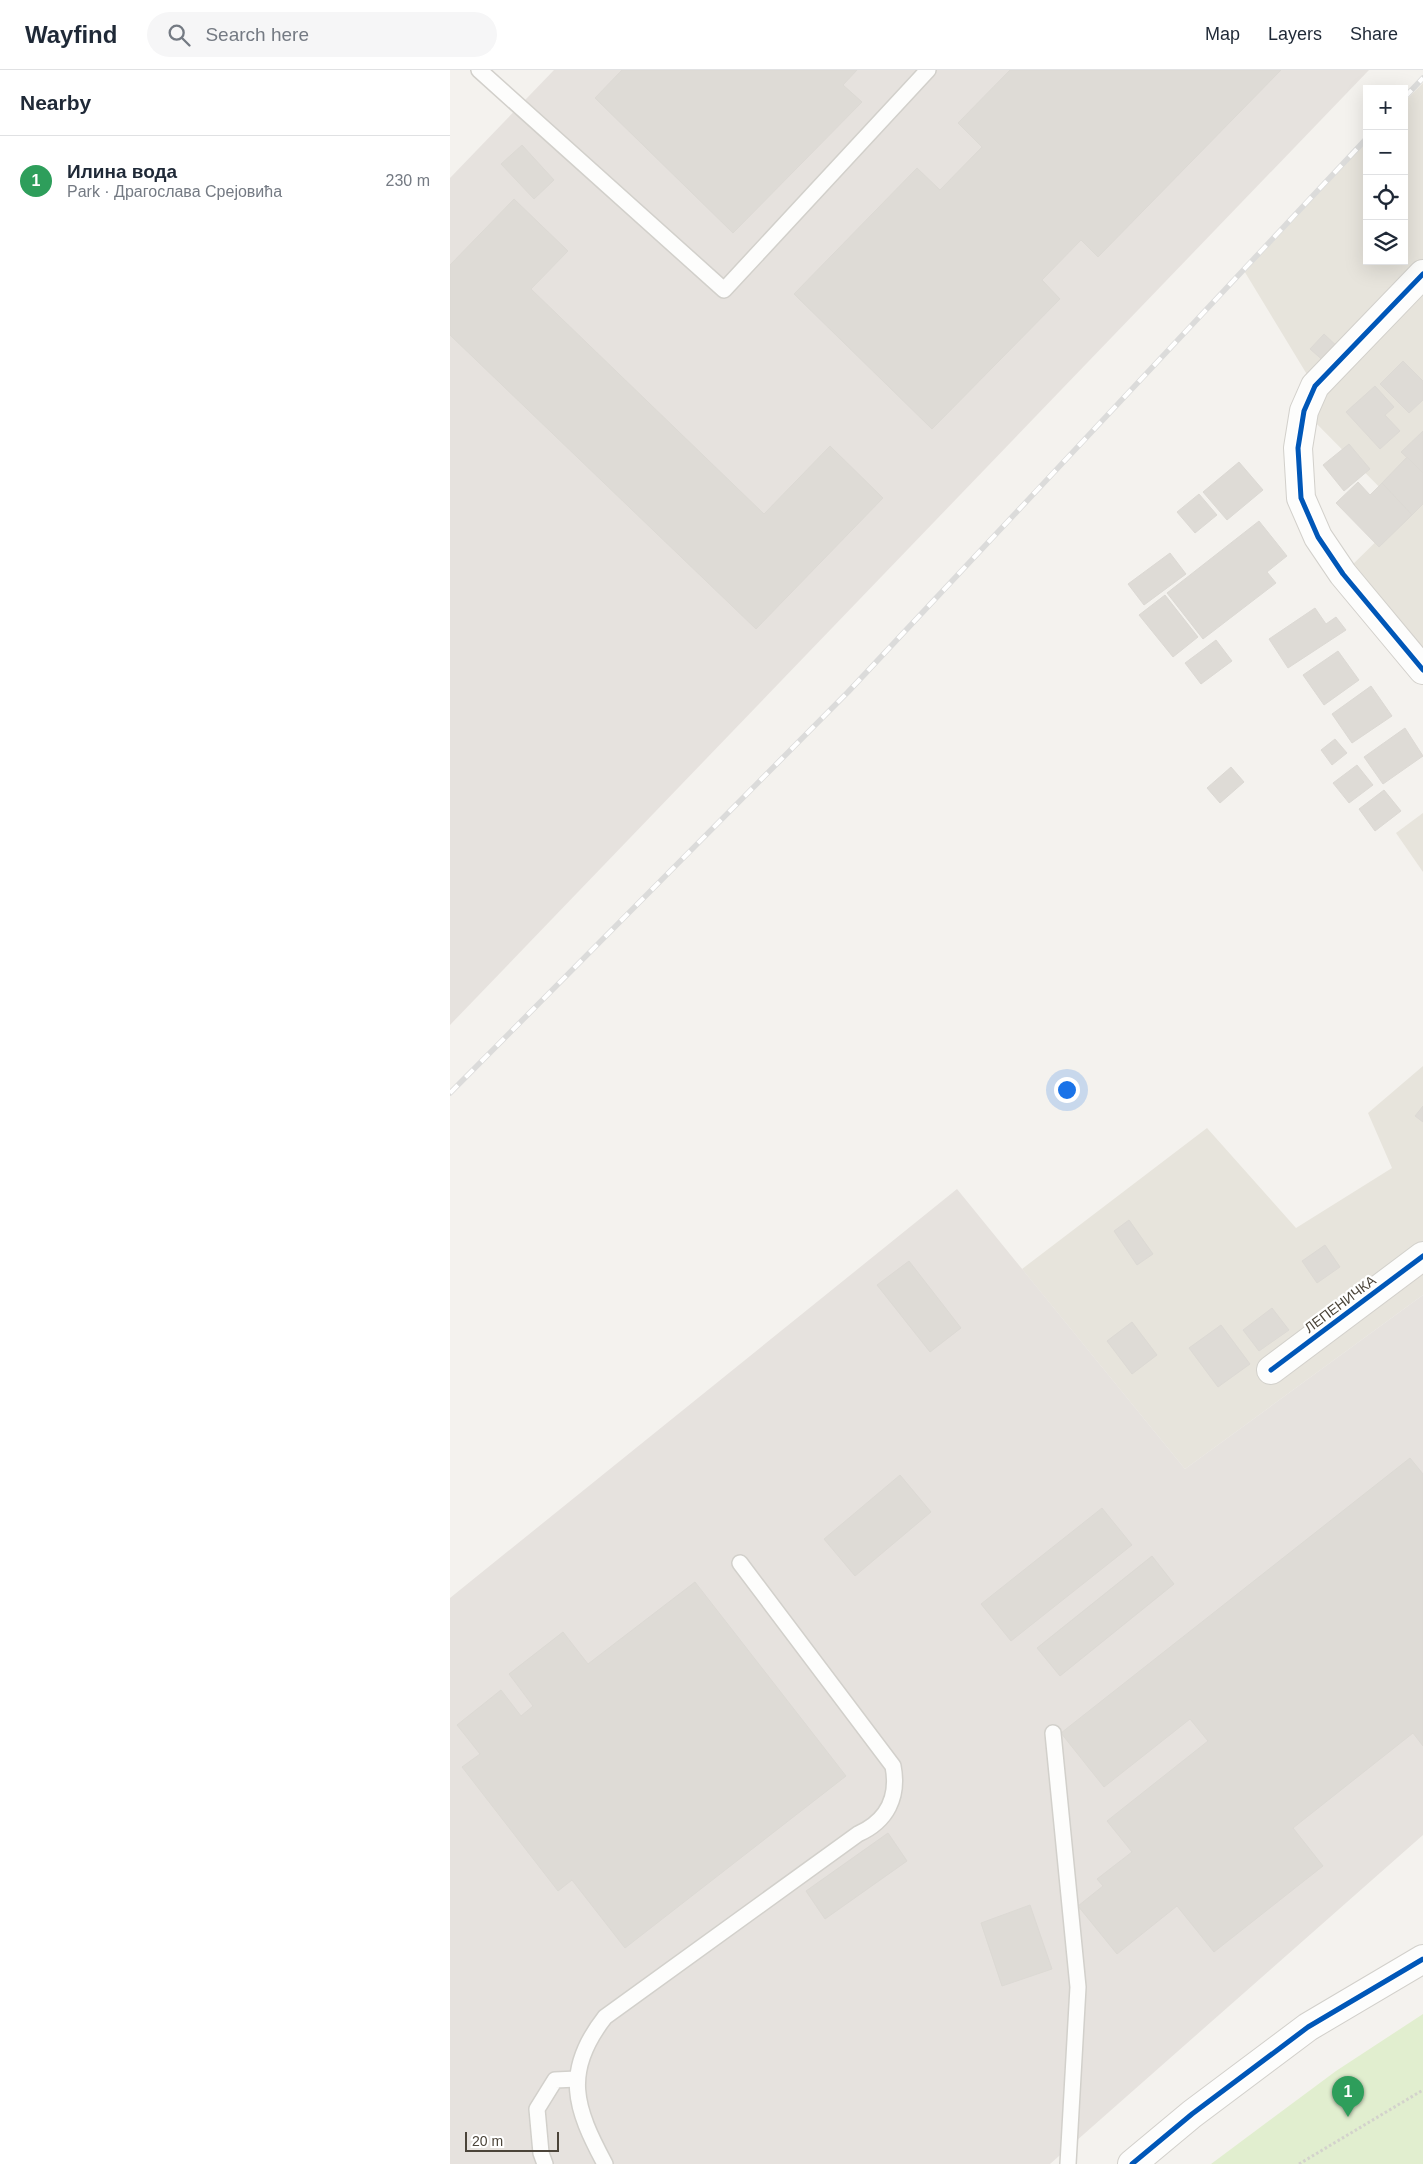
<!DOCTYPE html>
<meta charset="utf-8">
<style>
:root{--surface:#fff;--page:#f6f6f7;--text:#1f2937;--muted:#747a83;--line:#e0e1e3;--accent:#111827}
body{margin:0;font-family:Arial,sans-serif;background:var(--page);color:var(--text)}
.controls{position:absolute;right:15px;top:15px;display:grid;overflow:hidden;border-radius:0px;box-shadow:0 5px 20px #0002}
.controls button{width:45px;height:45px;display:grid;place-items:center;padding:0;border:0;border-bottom:1px solid var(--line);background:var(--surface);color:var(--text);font:25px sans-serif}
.scale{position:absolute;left:15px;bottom:12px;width:94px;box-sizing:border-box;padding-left:5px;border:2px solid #4b4439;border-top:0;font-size:14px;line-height:18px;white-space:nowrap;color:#4b4439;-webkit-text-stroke:4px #fff;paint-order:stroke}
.you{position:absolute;left:616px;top:1019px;width:18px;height:18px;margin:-12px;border:4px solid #fff;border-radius:50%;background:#1a73e8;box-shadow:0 0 0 8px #1a73e833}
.badge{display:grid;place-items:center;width:32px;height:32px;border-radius:50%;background:var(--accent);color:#fff;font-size:16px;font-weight:700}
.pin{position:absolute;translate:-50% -41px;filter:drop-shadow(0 1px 2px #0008)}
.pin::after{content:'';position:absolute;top:26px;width:18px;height:15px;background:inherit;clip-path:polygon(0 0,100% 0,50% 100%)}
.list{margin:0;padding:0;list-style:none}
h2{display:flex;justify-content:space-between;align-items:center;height:65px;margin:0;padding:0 20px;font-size:21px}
h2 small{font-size:16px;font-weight:400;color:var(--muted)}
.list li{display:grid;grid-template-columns:32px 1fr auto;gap:15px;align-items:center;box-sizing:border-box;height:90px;padding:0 20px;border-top:1px solid var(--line)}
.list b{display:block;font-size:19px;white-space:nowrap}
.list p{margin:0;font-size:16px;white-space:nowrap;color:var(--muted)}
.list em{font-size:16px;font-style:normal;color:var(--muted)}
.icon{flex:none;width:28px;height:28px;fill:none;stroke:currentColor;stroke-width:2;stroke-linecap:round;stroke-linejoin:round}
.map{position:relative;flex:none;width:973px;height:2094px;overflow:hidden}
header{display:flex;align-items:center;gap:30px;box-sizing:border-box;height:70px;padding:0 25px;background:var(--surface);border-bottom:1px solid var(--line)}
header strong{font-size:24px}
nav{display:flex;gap:28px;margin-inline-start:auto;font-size:18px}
.search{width:350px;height:45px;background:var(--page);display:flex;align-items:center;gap:12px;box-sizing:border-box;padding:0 18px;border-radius:28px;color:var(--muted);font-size:19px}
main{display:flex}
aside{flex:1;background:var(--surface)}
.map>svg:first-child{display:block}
.residential{fill:#e7e4dc}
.industrial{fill:#e6e2de}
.green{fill:#e1eecf}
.building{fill:#dedbd6;stroke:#dcd9d4}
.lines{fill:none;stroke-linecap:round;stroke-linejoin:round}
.service-casing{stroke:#d2d0cb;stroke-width:18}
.minor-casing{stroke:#d2d0cb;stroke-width:30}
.tertiary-casing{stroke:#d2d0cb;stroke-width:30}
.path{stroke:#d3d2cc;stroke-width:3;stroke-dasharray:2.5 2.5;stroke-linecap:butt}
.service{stroke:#fdfdfc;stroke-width:15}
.minor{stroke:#fdfdfc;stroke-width:28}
.tertiary{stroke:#fdfdfc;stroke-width:28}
.rail-casing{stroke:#dbdbda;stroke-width:5.5}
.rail{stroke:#fff;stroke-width:4;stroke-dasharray:11;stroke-linecap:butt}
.cycleway-casing{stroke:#fff;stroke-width:8}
.cycleway{stroke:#0057b8;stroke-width:5}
.labels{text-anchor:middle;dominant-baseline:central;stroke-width:4.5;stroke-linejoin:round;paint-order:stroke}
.street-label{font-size:14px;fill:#4b4439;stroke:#fff}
</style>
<header>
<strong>Wayfind</strong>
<div class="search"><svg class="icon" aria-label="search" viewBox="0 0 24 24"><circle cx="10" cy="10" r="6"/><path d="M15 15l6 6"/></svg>Search here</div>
<nav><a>Map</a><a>Layers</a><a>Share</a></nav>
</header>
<main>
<aside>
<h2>Nearby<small></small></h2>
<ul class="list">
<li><span class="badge" style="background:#2e9e5b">1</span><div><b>Илина вода</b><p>Park · Драгослава Срејовића</p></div><em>230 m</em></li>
</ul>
</aside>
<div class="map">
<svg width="973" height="2094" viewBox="0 0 973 2094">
<rect width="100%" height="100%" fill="#f4f2ee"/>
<g class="residential">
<path d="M973,13V600L893,504L955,443L854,341L864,316L793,199L917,71V191H954V32Z"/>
<path d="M973,743V802L946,763Z"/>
<path d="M973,996V1225L735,1399L572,1199L757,1058L846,1158L942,1098L918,1043Z"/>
</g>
<g class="industrial">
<path d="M104,0H919L0,955V108Z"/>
<path d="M507,1119L735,1399L973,1225V1765L600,2094H0V1528Z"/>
</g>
<path class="green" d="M973,1944V2094H761L886,2001Z"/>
<g class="building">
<path d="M172,0H407L393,15L412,32L283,163L145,28Z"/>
<path d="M560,0H831L648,187L631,170L592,210L610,229L482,359L344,224L467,98L490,120L532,77L508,53Z"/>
<path d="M72,75L104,110L84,129L51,94Z"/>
<path d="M64,129L118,181L81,219L314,444L380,376L433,428L306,559L0,265V195Z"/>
<path d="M874,264L890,279L876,293L860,279Z"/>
<path d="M953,291L973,311V330L959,343L930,314Z"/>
<path d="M925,316L944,337L935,345L950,361L930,379L896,342Z"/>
<path d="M973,361V403L951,382Z"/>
<path d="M899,374L920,399L894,421L873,395Z"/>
<path d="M957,387L973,403V434L962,445L932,413Z"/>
<path d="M789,392L813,420L777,450L753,422Z"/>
<path d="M908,412L920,425L932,413L962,445L929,477L886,433Z"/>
<path d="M749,424L767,445L745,463L727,442Z"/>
<path d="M809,451L837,486L817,502L826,513L753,569L717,523Z"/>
<path d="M720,483L736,504L694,535L678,514Z"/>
<path d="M715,525L748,567L723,587L689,545Z"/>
<path d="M865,538L876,554L886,547L896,560L838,598L819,569Z"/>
<path d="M766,570L782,591L751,614L735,593Z"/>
<path d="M888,581L909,610L874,635L853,605Z"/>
<path d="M921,616L942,646L902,673L882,644Z"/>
<path d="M955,658L973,686L933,714L914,687Z"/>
<path d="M885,669L897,683L882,695L871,680Z"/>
<path d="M907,695L923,715L899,733L883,713Z"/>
<path d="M781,697L794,712L770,733L757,718Z"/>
<path d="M934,720L951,741L925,761L909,739Z"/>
<path d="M973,1036V1052L965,1046Z"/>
<path d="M679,1150L703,1184L687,1195L664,1161Z"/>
<path d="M875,1175L890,1197L867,1213L852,1191Z"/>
<path d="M459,1191L511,1258L480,1282L427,1215Z"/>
<path d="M822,1238L839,1260L809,1281L793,1260Z"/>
<path d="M682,1252L707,1285L682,1304L657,1271Z"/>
<path d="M771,1255L800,1294L768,1317L739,1278Z"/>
<path d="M960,1388L973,1404V1676L963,1663L843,1758L873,1796L764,1882L727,1836L667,1884L628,1836L653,1816L647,1809L682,1782L657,1751L758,1671L740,1649L654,1717L611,1663Z"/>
<path d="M450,1405L481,1442L405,1506L374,1469Z"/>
<path d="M652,1438L682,1475L561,1571L531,1534Z"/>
<path d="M702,1486L724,1514L610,1606L587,1578Z"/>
<path d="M245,1512L396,1706L175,1878L122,1810L108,1821L12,1697L30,1684L7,1655L51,1620L71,1646L83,1636L59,1604L113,1562L138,1594Z"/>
<path d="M438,1763L457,1791L375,1849L356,1821Z"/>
<path d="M580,1835L602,1899L552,1916L531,1853Z"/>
</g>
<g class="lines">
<g class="service-casing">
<g id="service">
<path d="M29,0L274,220L478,0"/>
<path d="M603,1663L628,1917L618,2094"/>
<path d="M95,2094L91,2083L87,2039L105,2010L127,2009"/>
<path d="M155,2094C125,2038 112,2002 155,1947L408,1764C437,1751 449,1727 443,1696L290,1493"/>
</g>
</g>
<g class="minor-casing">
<g id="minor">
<path d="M973,204L865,316L854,341L848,378L851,428L868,467L893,504L973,600"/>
<path d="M821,1300L973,1186"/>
</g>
</g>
<g class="tertiary-casing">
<path id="tertiary" d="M682,2094L742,2044L858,1957L973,1889"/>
</g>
<path class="path" d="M849,2094L973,2020"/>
<use href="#service" class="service"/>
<use href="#minor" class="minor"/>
<use href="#tertiary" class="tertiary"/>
<g class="rail-casing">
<g id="rail">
<path d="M954,28L973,8"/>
<path d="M0,1023L398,622L917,68"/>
</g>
</g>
<use href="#rail" class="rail"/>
<g class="cycleway-casing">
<g id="cycleway">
<path d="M973,204L865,316L854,341L848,378L851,428L868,467L893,504L973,600"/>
<path d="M821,1300L973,1186"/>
<path d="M682,2094L742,2044L858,1957L973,1889"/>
</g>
</g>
<use href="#cycleway" class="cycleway"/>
</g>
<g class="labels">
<g class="street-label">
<text transform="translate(890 1234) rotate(-37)">ЛЕПЕНИЧКА</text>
</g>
</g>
</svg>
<div class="controls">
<button>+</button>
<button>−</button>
<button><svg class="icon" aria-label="locate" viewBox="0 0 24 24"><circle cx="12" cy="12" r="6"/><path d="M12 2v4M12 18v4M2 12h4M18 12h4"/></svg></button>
<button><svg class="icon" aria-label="layers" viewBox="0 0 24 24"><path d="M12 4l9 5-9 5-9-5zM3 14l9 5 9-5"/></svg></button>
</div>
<div class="scale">20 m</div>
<div class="you"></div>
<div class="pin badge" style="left:898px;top:2047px;background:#2e9e5b">1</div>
</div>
</main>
